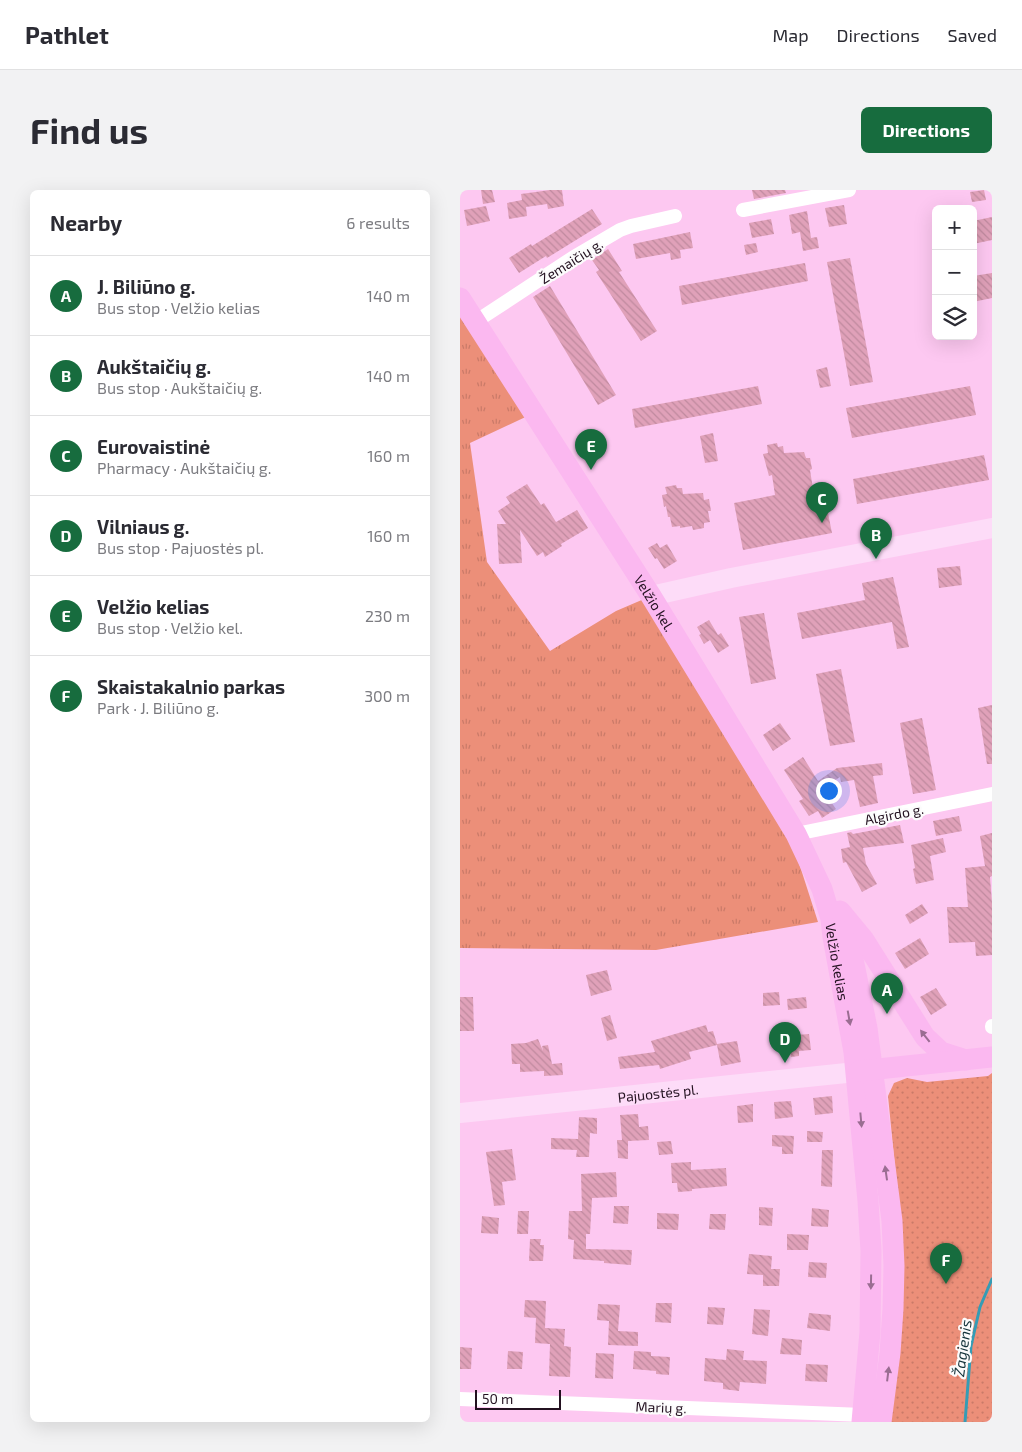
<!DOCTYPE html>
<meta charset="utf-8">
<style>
:root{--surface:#fff;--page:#f2f2f3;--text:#2b2b33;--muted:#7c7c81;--line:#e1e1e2;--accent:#176c3e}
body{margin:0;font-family:"Exo 2",sans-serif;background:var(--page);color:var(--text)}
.controls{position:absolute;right:15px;top:15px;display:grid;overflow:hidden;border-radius:8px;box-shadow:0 5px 20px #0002}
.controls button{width:45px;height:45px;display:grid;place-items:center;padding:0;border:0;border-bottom:1px solid var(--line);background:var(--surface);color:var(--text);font:25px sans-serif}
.scale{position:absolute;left:15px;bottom:12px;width:86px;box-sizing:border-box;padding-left:5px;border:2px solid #231120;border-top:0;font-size:14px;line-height:18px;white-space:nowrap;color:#231120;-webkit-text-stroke:4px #fcfcfc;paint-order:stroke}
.you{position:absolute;left:368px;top:600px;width:18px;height:18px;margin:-12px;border:4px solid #fff;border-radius:50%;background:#1a73e8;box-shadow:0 0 0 8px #1a73e833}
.badge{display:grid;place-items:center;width:32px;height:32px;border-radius:50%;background:var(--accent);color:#fff;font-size:16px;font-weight:700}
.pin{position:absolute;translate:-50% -41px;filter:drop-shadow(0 1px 2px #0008)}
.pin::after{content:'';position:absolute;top:26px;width:18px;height:15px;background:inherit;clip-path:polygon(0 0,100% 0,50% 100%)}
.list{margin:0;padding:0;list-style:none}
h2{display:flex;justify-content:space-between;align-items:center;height:65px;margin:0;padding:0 20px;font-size:21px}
h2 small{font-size:16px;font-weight:400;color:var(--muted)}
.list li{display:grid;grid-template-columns:32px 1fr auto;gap:15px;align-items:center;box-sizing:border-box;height:80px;padding:0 20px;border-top:1px solid var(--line)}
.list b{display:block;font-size:19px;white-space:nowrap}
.list p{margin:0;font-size:16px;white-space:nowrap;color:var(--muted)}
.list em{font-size:16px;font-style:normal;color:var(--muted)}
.icon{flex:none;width:28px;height:28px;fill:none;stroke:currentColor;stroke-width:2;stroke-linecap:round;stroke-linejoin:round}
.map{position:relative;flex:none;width:532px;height:1232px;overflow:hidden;border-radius:8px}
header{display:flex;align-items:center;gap:30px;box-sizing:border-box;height:70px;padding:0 25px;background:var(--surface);border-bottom:1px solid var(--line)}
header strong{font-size:24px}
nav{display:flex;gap:28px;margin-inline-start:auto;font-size:18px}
.intro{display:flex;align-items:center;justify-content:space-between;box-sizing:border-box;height:120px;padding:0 30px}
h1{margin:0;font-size:35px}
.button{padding:12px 22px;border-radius:8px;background:var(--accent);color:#fff;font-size:18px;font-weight:700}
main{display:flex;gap:30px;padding:0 30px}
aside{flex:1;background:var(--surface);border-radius:8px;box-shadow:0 5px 20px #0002}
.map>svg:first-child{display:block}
.grass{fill:url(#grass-tufts)}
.park{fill:url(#park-dots)}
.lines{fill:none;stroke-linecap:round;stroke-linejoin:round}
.stream{stroke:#359cb5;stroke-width:3}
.building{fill:url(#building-back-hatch)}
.minor{stroke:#fff;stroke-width:14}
.secondary{stroke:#fddcf8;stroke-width:20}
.primary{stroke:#fbb8f0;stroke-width:21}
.oneway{fill:#9a6d92}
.labels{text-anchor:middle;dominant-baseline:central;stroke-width:4.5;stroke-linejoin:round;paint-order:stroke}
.street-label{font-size:14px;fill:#231120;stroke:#fcfcfc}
.water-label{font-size:15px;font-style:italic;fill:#133239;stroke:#fcfcfc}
</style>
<header>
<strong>Pathlet</strong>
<nav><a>Map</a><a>Directions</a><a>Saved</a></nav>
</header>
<div class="intro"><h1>Find us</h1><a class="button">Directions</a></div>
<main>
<aside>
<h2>Nearby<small>6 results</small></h2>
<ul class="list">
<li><span class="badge">A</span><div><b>J. Biliūno g.</b><p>Bus stop · Velžio kelias</p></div><em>140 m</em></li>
<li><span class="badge">B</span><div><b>Aukštaičių g.</b><p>Bus stop · Aukštaičių g.</p></div><em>140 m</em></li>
<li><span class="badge">C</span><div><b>Eurovaistinė</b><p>Pharmacy · Aukštaičių g.</p></div><em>160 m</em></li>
<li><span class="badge">D</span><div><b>Vilniaus g.</b><p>Bus stop · Pajuostės pl.</p></div><em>160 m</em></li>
<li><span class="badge">E</span><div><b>Velžio kelias</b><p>Bus stop · Velžio kel.</p></div><em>230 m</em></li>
<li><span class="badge">F</span><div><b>Skaistakalnio parkas</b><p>Park · J. Biliūno g.</p></div><em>300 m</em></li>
</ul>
</aside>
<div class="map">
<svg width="532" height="1232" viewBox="0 0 532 1232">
<defs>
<pattern id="grass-tufts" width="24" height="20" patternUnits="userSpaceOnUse" patternTransform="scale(1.25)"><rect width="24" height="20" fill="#ec8f79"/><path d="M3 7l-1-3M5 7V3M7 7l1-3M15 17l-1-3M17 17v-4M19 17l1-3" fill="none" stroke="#ca7a68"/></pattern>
<pattern id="park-dots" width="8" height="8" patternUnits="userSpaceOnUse" patternTransform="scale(1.25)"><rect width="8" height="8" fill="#ec8f79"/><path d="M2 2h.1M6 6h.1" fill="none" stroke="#ca7a68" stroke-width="1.8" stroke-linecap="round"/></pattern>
<pattern id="building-back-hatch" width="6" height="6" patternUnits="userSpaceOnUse" patternTransform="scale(1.25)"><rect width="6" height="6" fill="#e0a1b9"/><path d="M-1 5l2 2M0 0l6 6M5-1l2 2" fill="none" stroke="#c08a9f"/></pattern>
</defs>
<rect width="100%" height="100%" fill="#fdc8f1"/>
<path class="grass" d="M0,107L74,223L10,253L27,372L90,461L156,421L191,406L320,629L338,670L358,732L196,760L0,758Z"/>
<path class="park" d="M532,883V1232H428L441,1037L428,906L434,893L447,888L467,892L528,886Z"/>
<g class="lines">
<path class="stream" d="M505,1232L511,1156L520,1117L532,1089"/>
</g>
<g class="building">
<path d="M21,0H32L35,12L23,14Z"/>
<path d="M90,0H102L104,16L88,19L87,14L66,17L67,26L49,29L47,13L62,10L61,4Z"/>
<path d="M292,0H325L326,3L294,9Z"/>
<path d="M524,0L526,10L512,12L510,2Z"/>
<path d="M384,15L387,34L369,37L365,18Z"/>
<path d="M26,16L30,31L7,36L4,20Z"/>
<path d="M132,19L142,34L87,68L86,66L59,83L49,68L71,54L72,56Z"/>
<path d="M347,21L351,48L357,47L359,58L343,61L340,42L332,44L329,25Z"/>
<path d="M532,27V50L513,54V31Z"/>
<path d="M311,29L314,44L292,48L289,33Z"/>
<path d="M230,42L233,58L220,60L221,68L211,70L210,63L176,69L173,54Z"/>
<path d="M296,53L298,62L286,65L284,55Z"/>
<path d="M148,59L162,81L159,82L197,141L181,151L136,82L139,80L132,70Z"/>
<path d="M390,68L413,192L390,196L367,72Z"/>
<path d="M345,73L348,91L222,115L219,96Z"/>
<path d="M532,83V108L513,112V86Z"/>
<path d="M90,96L156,205L138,215L73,107Z"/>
<path d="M367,177L371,196L360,198L356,180Z"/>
<path d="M298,196L302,214L175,238L172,219Z"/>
<path d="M510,196L516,225L392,248L386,218Z"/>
<path d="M253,243L258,271L245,273L240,246Z"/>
<path d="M317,253L318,257L323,256L324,263L344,262L346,268H350L352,279L350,280L354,305L364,303L372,343L283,360L274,313L315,305L312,285L309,286L303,264L308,263L307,255Z"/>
<path d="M524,265L529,290L397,314L393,289Z"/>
<path d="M67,294L81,315L84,313L96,332L117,320L128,338L101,354L102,356L85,367L83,362L77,366L60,340L62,373L39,374L37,334H46L38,321L50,313L46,307Z"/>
<path d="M216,295L217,298H222L223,304L243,303L244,310L249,309L251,321H248L250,332L244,333V338L233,340L232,336L220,338V336L212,337L210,327H208L206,316L204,317L202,305L207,304L205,297Z"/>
<path d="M197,353L200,358L207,354L217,371L204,379L197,368L195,369L188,358Z"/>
<path d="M500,376L502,395L479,398L477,378Z"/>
<path d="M433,387L449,457L437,459L432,432L342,449L337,423L405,410L402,393Z"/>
<path d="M304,423L316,489L291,494L279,427Z"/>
<path d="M249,430L258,445L261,443L269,456L258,463L250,450L244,454L239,445L241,444L237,437Z"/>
<path d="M381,479L395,552L370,556L356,484Z"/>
<path d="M532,515V574H527L518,518Z"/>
<path d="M462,528L476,600L453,604L440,533Z"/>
<path d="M320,533L331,549L313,561L303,545Z"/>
<path d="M343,567L358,591L377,578L422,573L423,585L413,586L418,613L400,617L394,590L381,592L380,587L368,595L360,596L376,619L362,628L358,621L349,626L339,611L343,609L324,580Z"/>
<path d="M499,626L502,641L476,646L473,631Z"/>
<path d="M440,635L444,653L403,658L406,674L417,694L402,702L386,672L383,673L381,659L390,657L387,643L391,642L393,644Z"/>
<path d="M532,643V686L530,687L532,713V765L516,766L515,752L489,753L487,717H508L505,678L525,676L520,646Z"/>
<path d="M483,648L486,662L470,666L474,690L456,694L453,679L455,678L451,655Z"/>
<path d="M462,714L468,723L450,734L445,725Z"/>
<path d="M460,748L469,764L445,779L435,763Z"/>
<path d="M147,780L152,800L131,806L126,785Z"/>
<path d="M476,798L487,815L471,825L460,807Z"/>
<path d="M319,802L320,815L303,816V803Z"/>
<path d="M0,807H13L14,841H0Z"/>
<path d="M346,807L347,818L328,820L327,809Z"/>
<path d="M150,825L157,848L147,851L141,828Z"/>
<path d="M246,835L248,842L253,841L257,854L277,851L281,872L261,876L257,855L229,862L231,869L200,879L199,875L160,879L158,867L195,862L191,851Z"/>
<path d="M349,844L351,860L339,861V866L331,867L330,862L325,863L323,846Z"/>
<path d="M78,849L83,861L82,856L88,855L92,874L102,873L103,885L84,886V881L60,882V874H52L51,854L66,853Z"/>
<path d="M372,906L373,923L355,925L353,908Z"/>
<path d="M331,911L333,927L315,929L314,912Z"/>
<path d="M293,914V932L278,933L277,916Z"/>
<path d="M178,924L179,937L188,936L189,950L168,951V969L158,968L157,950H162L160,925Z"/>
<path d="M119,927L137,928V944L130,943L129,967H116L117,960L91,959V948L118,949Z"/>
<path d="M347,941L363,942L362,952H347Z"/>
<path d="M312,945L334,946L333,964H322V957L312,956Z"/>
<path d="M211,951L213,964L199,965L197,952Z"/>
<path d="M52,959L56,990L42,992L45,1015L34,1016L26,962Z"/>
<path d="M362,960H373L372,997L361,996Z"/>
<path d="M231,972V980L266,978L267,996L232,999V1001L218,1002L217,993H212L211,973Z"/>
<path d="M156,982L157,1007L132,1008L130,1044H126V1059L172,1060L171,1075L144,1073V1071L113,1069L114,1050L108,1049L109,1021H122L121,984Z"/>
<path d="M154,1016H169L168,1034L153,1033Z"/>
<path d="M299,1017L313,1018L312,1036L299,1035Z"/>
<path d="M352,1018L369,1020L368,1037L351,1036Z"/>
<path d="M58,1021H69L68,1044H57Z"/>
<path d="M197,1023L219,1024L218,1040L197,1039Z"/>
<path d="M250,1024H266L265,1040L249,1039Z"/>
<path d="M22,1026L39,1028L38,1044L21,1043Z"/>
<path d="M327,1044L349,1045L348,1060H327Z"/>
<path d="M70,1049H81L80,1055H84L83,1071H69Z"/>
<path d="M289,1064L312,1066L311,1079H320L319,1096H303V1085L287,1084Z"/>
<path d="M349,1072L367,1073L366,1088L348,1087Z"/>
<path d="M65,1110L86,1111L85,1138L105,1139L104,1156L111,1157L110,1187L89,1186L90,1154L75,1153L76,1128L64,1127Z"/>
<path d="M196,1113H212L211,1133L195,1132Z"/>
<path d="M138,1114L160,1115L158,1141L178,1142V1156L148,1155L149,1131L137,1130Z"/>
<path d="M248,1117L265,1118L263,1135L247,1134Z"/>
<path d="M294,1119L310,1120L308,1146L292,1144Z"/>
<path d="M349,1123L371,1125L370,1141L347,1138Z"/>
<path d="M322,1148L342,1150L341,1165L320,1164Z"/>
<path d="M0,1157L12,1158L11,1179H0Z"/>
<path d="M267,1159L284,1161L283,1170L307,1171L306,1194L280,1192L279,1201L263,1199V1193L244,1191L245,1168L266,1170Z"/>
<path d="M48,1161L63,1162L62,1179H47Z"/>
<path d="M174,1161L191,1162V1166L210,1167L209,1185L196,1184V1181L173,1179Z"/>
<path d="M136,1163L154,1164L153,1189L135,1188Z"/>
<path d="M346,1174L368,1175L367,1192L345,1191Z"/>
</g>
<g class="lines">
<g class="minor">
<path d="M283,20L389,0"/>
<path d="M15,132L114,67L160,40L171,36L215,26"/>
<path d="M336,644L532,604"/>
<path d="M532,837V836"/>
<path d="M0,1209L403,1225"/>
</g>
<g class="secondary">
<path d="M191,406L271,388L532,338"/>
<path id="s1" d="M0,923L396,882"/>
</g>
<g class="primary">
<path id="s2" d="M0,108L191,406L336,644L362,699L371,729L373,747L394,862L408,1011L411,1061L410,1142L402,1232"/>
<path d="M380,721L404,750L465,847L481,862L506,870"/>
<path d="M381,741L393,769L407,838L432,1031L434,1076L433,1119L430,1163L421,1232"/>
<path d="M399,881L532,867"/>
</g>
</g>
<defs><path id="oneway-solid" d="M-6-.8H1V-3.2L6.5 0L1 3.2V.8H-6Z" transform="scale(1.25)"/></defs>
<g class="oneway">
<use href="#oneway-solid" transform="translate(389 828) rotate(80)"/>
<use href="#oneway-solid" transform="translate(465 846) rotate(-128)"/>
<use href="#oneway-solid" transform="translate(401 930) rotate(85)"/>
<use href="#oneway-solid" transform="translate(426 983) rotate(-98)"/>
<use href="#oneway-solid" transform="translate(411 1092) rotate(91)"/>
<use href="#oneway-solid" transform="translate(428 1184) rotate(-83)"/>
</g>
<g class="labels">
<g class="street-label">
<text transform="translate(111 71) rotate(-32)">Žemaičių g.</text>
<text stroke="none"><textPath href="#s2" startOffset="362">Velžio kel.</textPath></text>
<text transform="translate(434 624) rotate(-11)">Algirdo g.</text>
<text stroke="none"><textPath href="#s2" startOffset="768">Velžio kelias</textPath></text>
<text stroke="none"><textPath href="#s1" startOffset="199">Pajuostės pl.</textPath></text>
<text transform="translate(201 1217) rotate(2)">Marių g.</text>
</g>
<g class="water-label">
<text transform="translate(502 1158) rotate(-82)">Žagienis</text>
</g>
</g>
</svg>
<div class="controls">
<button>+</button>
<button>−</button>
<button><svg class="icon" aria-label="layers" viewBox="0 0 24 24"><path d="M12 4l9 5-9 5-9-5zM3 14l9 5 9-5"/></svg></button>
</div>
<div class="scale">50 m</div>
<div class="you"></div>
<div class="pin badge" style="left:427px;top:824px">A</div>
<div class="pin badge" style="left:416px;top:369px">B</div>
<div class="pin badge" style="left:362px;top:333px">C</div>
<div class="pin badge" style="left:325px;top:873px">D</div>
<div class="pin badge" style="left:131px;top:280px">E</div>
<div class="pin badge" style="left:486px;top:1094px">F</div>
</div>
</main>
